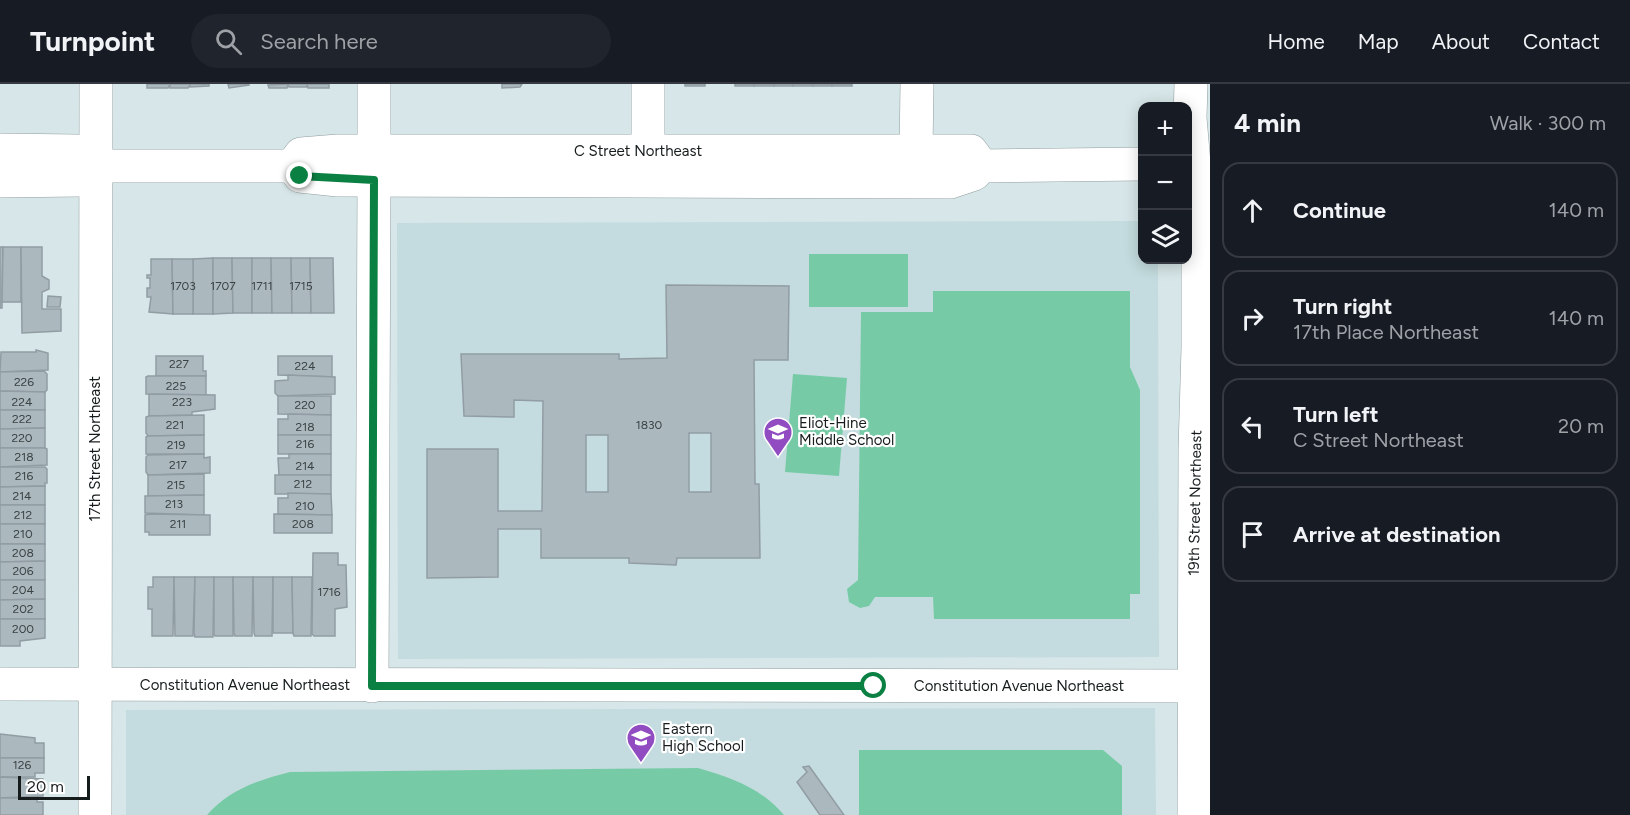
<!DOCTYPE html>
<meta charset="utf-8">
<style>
:root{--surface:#171b24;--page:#20242c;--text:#f1f3f6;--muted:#9ea1a6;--line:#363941}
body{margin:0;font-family:Figtree,sans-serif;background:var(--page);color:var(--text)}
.controls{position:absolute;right:18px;top:18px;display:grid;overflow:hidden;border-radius:12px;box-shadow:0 3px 15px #0003}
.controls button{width:54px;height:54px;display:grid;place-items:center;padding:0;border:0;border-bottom:2px solid var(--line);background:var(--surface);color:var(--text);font:30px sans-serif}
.scale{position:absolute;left:18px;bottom:15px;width:72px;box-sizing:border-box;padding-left:6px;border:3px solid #161c1c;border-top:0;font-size:16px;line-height:21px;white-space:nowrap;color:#161c1c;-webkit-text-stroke:4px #fff;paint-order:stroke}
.stop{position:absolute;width:18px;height:18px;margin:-14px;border:4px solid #0b8043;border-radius:50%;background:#fff}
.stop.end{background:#0b8043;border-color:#fff;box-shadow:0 2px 6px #0008}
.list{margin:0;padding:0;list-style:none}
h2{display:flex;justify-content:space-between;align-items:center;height:78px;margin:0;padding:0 24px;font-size:26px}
h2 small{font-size:20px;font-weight:400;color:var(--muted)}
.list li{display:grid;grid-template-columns:39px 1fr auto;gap:18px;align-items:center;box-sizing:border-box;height:96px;margin:0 12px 12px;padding:0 12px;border:2px solid var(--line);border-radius:18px}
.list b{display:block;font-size:22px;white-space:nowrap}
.list p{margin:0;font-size:20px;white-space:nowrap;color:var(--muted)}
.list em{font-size:20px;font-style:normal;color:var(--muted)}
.icon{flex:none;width:33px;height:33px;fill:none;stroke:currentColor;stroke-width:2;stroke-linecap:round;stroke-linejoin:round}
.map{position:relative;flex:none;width:1210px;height:731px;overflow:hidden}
header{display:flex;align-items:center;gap:36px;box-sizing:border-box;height:84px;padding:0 30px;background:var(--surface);border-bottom:2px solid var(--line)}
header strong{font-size:28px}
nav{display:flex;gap:33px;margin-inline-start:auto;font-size:21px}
.search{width:420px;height:54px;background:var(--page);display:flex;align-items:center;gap:15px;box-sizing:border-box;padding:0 21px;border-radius:33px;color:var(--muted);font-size:22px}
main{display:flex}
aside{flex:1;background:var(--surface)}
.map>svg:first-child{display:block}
.built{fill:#c4dcdf}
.green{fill:#76cba6}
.building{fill:#abb8be;stroke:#919da3;stroke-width:1.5;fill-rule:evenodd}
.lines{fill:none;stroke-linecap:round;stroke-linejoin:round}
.minor-casing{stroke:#909ea0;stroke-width:34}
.major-casing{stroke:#909ea0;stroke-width:34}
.minor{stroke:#fff;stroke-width:33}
.major{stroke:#fff;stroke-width:33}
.route{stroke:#0b8043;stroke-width:8}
.labels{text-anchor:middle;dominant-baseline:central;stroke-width:4.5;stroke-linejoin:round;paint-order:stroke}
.number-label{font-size:12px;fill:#3b4344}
.street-label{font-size:15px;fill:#161c1c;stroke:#fff}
.poi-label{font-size:15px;fill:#161c1c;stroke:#fff;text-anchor:start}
</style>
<header>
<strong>Turnpoint</strong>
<div class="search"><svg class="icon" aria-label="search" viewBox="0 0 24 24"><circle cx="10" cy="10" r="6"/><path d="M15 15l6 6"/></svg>Search here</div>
<nav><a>Home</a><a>Map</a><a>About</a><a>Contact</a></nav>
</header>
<main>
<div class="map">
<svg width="1210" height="731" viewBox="0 0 1210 731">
<rect width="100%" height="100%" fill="#d7e6e8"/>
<g class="built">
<path d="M1142,137V176H1158L1159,573L398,575L397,139Z"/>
<path d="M1155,624L1156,731H126V626Z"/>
</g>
<g class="green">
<rect x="809" y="170" width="99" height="53"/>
<path d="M933,207H1130V283L1140,306V510H1130V535H934L933,513H875L869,522L860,524L849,518L847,505L858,496L861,228H933Z"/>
<path d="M793,290L847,294L839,392L785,388Z"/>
<path d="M859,666H1103L1122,682V731H859Z"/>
<path d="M698,684C732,694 761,704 784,731H207C229,706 258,696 290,688Z"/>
</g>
<g class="building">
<path d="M147,0H170V1L168,4H147Z"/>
<path d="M170,0H190V1L188,4H170Z"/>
<path d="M190,0H209V2L190,3Z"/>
<path d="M228,0H249V1L229,4Z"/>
<path d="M288,0H307V3H289Z"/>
<path d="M288,0L287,4H269L268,1Z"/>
<path d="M307,0H329V4H308Z"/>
<path d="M522,0L520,3L502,4V0Z"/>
<rect x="685" y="0" width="20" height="2"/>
<rect x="735" y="0" width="19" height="2"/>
<rect x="754" y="0" width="20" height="2"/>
<rect x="774" y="0" width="19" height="2"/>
<rect x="793" y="0" width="20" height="2"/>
<rect x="813" y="0" width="19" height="2"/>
<rect x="832" y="0" width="20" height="2"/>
<path d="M0,163H3L2,224H0Z"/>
<path d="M3,163H21V218H2Z"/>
<path d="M21,163H42V192L49,196V205L42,208V225H61V247L22,249Z"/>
<path d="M213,174V230H193V175Z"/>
<path d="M213,174H232L233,229L213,230Z"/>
<path d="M232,174H252V229H233Z"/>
<path d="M252,174H271L272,229H252Z"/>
<path d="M271,174H291L292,229H272Z"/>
<path d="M291,174H310L311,229H292Z"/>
<path d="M310,174H333L334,229H311Z"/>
<path d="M151,175H172L173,230L149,228L151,213H147V204H150V194H147V191H151Z"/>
<path d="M172,175H193V230H173Z"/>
<path d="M666,201L789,202L788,276H754L755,400H759L760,474H677L676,481L629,479V474H541V445H498V493L427,494V365H498V427H542L543,317L514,316V333L464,332L461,270H619V275L667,274ZM689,349H711V408H689ZM586,351H608V408H586Z"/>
<path d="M48,212L61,213L60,223H47Z"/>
<path d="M36,266L48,269V286L0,288L1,268H36Z"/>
<path d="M156,272H203V287H206V292H156Z"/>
<path d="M278,272H332V293L278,291Z"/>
<path d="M44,287L47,290V306L45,308L0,307V288Z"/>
<path d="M288,291L335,293V310L278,312L275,309V297L288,296Z"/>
<path d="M206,292V311L146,310V293L148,292Z"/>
<path d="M0,307L45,308V326H0Z"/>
<path d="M149,310L215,311V325L192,328V331L149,332Z"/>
<path d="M278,312H331V331L278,330Z"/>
<path d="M0,326H45V344L0,345Z"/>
<path d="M288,330L331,331V351H278V335H288Z"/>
<path d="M204,331V351L148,352L146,349V333L149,332Z"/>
<path d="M45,344V364H0V345Z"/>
<path d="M204,351V370H146V353L148,352Z"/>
<rect x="278" y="351" width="53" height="19"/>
<path d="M0,364H45L47,365V381L0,383Z"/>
<path d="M204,370V374L210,373V389L148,391L146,388V373L148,371Z"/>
<path d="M289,370H331V391H279L278,374H289Z"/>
<path d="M0,383H45L47,385V399H45V402L0,403Z"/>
<path d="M204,390V411L148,412V391Z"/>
<rect x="275" y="391" width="56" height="19"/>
<path d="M45,402V421H0V403Z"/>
<path d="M288,409L331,410L332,431L278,430V414H288Z"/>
<path d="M204,411V431L145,429V412Z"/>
<rect x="0" y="421" width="45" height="19"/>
<path d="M148,430L210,431V451H149V448H145V431Z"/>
<path d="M274,430L332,431V449H274Z"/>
<rect x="0" y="440" width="45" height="20"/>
<path d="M0,460H45V477L0,478Z"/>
<path d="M313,469H338V481H346L347,523L335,525V552H314L312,550Z"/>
<path d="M45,477V496H0V478Z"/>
<path d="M153,493H174L173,552H152V525H148V503H153Z"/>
<path d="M174,493H195L193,552H175Z"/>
<path d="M195,493H214L213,553H195L194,549Z"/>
<path d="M214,493H233V552H215L214,550Z"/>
<path d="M233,493H253L252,552H235L234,549Z"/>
<path d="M253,493H273L272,552H255L254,549Z"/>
<path d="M273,493H292L293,549H273Z"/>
<path d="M292,493H312L311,552H294L293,549Z"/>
<path d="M0,496H45V515L0,516Z"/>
<path d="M45,515V535H0V516Z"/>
<path d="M0,535H45V554L20,557V562H0Z"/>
<path d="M0,650L35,654V659H44V674H0Z"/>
<path d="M0,674H44V689H35V693H0Z"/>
<path d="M809,682L844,731H820L797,698L807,688L803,683Z"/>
<path d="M0,693L43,695V712L0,714Z"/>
<path d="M0,714H37V718H43V731H0Z"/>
</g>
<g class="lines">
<g class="minor-casing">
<g id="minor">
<path d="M374,0V67"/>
<path d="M648,67V0"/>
<path d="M916,67L917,0"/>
<path d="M0,600L1210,602"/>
<path d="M372,602L374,96"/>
</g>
</g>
<g class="major-casing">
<g id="major">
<path d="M1191,0L1190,34L1198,125V264L1195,365L1194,731"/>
<path d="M0,66L77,67L96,82H292"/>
<path d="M292,82L300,92L338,96L950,98L974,90L982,82L1142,80"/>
<path d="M292,82L301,70L338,67H971L982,82"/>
<path d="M0,97L81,96L96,82"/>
<path d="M95,731L96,0"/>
</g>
</g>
<use href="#minor" class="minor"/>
<use href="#major" class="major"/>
</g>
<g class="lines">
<path class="route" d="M300,92L374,96L372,602H874"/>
</g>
<defs>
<g id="school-pin" transform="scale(1.5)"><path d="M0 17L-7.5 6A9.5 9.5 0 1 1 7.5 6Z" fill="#904cc0" stroke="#fff"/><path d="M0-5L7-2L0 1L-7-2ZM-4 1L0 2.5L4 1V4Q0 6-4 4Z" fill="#fff"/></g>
</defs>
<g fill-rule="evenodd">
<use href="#school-pin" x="778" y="348"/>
<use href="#school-pin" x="641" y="654"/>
</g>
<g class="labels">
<g class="number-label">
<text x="183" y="202">1703</text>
<text x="223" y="202">1707</text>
<text x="262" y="202">1711</text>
<text x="301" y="202">1715</text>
<text x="179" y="280">227</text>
<text x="305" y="282">224</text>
<text x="24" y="298">226</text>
<text x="176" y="302">225</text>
<text x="22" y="318">224</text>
<text x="182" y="318">223</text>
<text x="305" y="321">220</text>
<text x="22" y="335">222</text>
<text x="175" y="341">221</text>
<text x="649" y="341">1830</text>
<text x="305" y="343">218</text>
<text x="22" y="354">220</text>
<text x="305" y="360">216</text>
<text x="176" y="361">219</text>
<text x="24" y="373">218</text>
<text x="178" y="381">217</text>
<text x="305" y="382">214</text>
<text x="24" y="392">216</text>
<text x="303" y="400">212</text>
<text x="176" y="401">215</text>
<text x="22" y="412">214</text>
<text x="174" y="420">213</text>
<text x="305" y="422">210</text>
<text x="23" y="431">212</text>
<text x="178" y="440">211</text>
<text x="303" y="440">208</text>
<text x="23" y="450">210</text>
<text x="23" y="469">208</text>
<text x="23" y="487">206</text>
<text x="23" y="506">204</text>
<text x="329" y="508">1716</text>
<text x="23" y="525">202</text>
<text x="23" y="545">200</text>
<text x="22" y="681">126</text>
</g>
<g class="street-label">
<text x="638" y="67">C Street Northeast</text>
<text transform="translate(95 365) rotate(-90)">17th Street Northeast</text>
<text transform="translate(1195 419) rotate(-89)">19th Street Northeast</text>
<text x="245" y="601">Constitution Avenue Northeast</text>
<text x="1019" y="602">Constitution Avenue Northeast</text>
</g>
<g class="poi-label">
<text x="799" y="339">Eliot-Hine<tspan x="799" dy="17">Middle School</tspan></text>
<text x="662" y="645">Eastern<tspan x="662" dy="17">High School</tspan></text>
</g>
</g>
</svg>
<div class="controls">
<button>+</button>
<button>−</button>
<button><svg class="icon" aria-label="layers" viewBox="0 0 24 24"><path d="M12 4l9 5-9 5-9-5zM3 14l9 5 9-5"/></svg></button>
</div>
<div class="scale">20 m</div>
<div class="stop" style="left:874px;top:602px"></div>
<div class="stop end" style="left:300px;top:92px"></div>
</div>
<aside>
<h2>4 min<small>Walk · 300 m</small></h2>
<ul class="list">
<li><svg class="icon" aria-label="ahead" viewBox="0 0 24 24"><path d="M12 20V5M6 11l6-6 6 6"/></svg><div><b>Continue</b></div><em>140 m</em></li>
<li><svg class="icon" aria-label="right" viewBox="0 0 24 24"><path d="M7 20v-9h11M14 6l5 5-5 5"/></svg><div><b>Turn right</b><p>17th Place Northeast</p></div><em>140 m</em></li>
<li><svg class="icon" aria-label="left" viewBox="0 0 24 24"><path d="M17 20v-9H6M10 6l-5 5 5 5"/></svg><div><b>Turn left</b><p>C Street Northeast</p></div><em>20 m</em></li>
<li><svg class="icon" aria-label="arrive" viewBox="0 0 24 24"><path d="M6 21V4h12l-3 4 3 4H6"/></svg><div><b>Arrive at destination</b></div></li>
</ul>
</aside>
</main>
